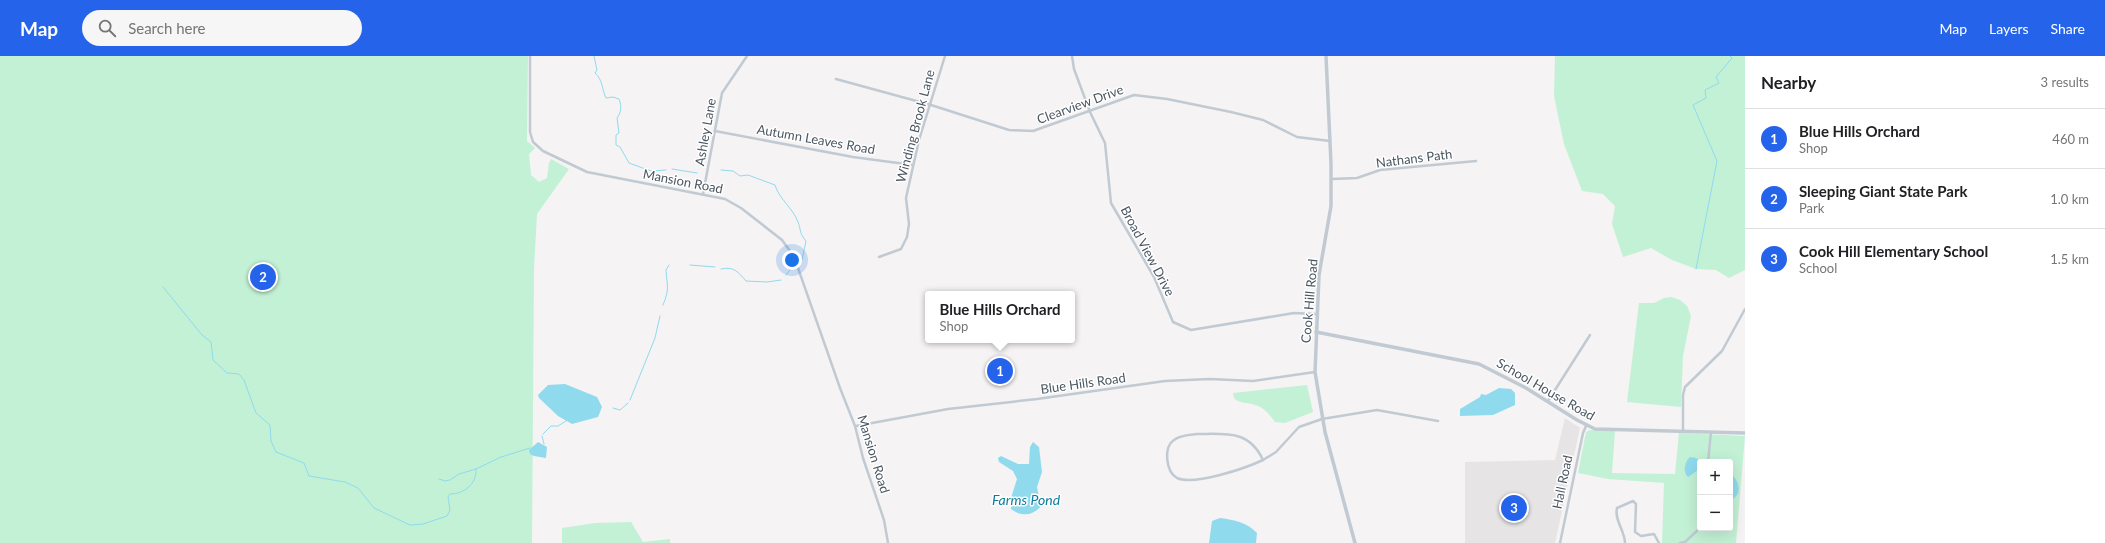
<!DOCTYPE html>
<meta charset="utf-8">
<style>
:root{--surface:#fff;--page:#f6f6f6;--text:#202124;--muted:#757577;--line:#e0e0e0;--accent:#2563eb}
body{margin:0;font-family:Lato,sans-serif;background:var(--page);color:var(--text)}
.controls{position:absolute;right:12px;bottom:12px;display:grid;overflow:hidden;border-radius:4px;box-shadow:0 4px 16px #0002}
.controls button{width:36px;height:36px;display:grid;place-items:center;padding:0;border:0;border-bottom:1px solid var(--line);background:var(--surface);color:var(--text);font:20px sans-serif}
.you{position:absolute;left:792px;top:204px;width:14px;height:14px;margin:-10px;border:3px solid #fff;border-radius:50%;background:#1a73e8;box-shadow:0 0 0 6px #1a73e833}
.badge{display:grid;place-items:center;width:26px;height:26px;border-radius:50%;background:var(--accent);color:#fff;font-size:13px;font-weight:700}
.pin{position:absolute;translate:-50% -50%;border:2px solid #fff;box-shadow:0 1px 4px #0006}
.popup{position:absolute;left:925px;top:235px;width:150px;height:52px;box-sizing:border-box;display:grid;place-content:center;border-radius:4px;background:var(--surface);filter:drop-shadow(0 1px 3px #0005);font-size:13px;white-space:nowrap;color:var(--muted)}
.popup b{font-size:15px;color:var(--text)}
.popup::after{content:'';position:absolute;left:50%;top:100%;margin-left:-8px;border:8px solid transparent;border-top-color:var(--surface)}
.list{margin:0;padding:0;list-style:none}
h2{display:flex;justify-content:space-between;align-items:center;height:52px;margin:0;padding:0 16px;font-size:17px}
h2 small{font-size:13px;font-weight:400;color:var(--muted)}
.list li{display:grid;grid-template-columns:26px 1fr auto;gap:12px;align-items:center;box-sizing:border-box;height:60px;padding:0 16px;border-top:1px solid var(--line)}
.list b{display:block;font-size:15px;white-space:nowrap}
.list p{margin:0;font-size:13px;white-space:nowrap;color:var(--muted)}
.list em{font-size:13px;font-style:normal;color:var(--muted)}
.icon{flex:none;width:22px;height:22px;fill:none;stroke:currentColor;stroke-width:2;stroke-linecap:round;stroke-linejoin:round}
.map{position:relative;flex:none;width:1745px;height:487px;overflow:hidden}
header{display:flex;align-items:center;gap:24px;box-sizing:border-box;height:56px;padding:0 20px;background:var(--accent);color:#fff}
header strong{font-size:19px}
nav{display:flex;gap:22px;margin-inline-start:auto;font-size:14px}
.search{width:280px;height:36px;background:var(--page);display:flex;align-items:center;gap:10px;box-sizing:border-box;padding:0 14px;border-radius:22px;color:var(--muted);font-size:15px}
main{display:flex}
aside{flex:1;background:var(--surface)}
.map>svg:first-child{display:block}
.education{fill:#e6e4e5}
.green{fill:#c3f1d5;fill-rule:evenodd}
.water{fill:#90daee}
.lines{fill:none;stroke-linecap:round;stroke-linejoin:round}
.stream{stroke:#90daee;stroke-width:1}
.minor{stroke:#c1cad2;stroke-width:2.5}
.tertiary{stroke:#c1cad2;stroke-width:3.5}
.labels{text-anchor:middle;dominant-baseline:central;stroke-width:3;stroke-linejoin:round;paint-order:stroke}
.street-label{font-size:13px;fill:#4a5661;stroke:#fff}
.water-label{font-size:14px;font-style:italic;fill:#0c7c9b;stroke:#fff}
</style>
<header>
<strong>Map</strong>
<div class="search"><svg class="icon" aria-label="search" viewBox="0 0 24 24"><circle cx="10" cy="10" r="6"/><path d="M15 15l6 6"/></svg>Search here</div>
<nav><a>Map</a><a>Layers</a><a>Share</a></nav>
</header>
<main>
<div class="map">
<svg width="1745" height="487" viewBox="0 0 1745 487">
<rect width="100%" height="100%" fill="#f5f3f3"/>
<path class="education" d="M1565,362L1580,372L1555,487H1465V406L1555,404Z"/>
<g class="green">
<path d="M0,0H528L527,85L535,92L529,98L531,119L539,126L547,122L549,107L551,103L569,113L537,158L534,213L532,487H0Z"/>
<path d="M1555,0H1745V214L1729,222L1716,214L1696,213L1672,204L1651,192L1623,201L1612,168L1615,150L1603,138L1582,135L1564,88L1554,40Z"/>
<path d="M1671,241L1680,244L1687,250L1691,260L1683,300L1681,351L1627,346L1639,247H1654L1664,242Z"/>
<path d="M1307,329L1313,356L1285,367L1275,366C1270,359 1264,351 1255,349C1247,346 1240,348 1234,342L1233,337Z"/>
<path d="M1590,374L1615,375L1612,417L1675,418L1679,377L1745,380L1736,487H1662L1664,427L1608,423L1578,417L1586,376ZM1700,406H1730V472H1700Z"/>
<path d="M631,466L643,486L670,483V487H562V472L595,467Z"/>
</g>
<g class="water">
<path d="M565,328L597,341L602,351L598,361L572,368L558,360L539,342L538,339L548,329Z"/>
<path d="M1499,332L1511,333L1515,337V349L1493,359L1460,360V353L1480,341L1481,338L1486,339Z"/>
<path d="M538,386L547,391L546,402L534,400L530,398L529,394Z"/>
<path d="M1033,386L1039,391L1042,416L1037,431L1041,450C1033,460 1021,461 1011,453V442L1017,423L1013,415L999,406L998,402L1001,400L1018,408H1029L1030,391Z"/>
<path d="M1690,401L1696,402L1701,406L1698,414L1688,421C1682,416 1685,405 1690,401Z"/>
<path d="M1730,417C1739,424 1744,439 1730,444Z"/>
<path d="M1220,462C1235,464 1246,466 1257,477L1256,487H1209L1212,465Z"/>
</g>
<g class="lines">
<g class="stream">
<path d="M594,0L597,14L595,17C603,24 602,34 606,42L613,41L619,43C622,50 621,57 617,62L619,77L616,79V89L620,91L629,107L651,115L666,114"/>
<path d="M672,113L697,117"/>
<path d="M721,114L733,115L740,120L748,119L775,129C779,143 793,152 798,166C801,173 799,177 806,185L802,204L799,207"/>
<path d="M690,209L715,211"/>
<path d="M721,213C734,210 738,216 746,225L767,226L781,224"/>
<path d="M1696,213L1717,105L1693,49L1706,42L1705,34L1719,27L1716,21L1732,2L1730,0"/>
<path d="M786,219L793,210"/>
<path d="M163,231L202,279L211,286L213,304L227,317L239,318L244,324L256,357L270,369L271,385L276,396L304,407L309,420L345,426L358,432L374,452L410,469L423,468L447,460L450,454L448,441L450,438C464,438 477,428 476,413"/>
<path d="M663,249C670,232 667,231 666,214L669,209"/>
<path d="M630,344L655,282L660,260"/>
<path d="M613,352L620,354L628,347"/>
<path d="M543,378L551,370H558L566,365"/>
<path d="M542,380L544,388"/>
<path d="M439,423L445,425L450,424L459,418L476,413L501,401L530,392"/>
</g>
<g class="minor">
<path d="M530,0V76L533,86L543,95L587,116L725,143L741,152L782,184L790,195L798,212L840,332L855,370L863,402L884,464L888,487"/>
<path d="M1072,0L1074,13L1090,56L1105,87L1111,147L1154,221L1173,266L1191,274L1294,257L1317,258"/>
<path d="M836,23L931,49L1009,74L1033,75L1134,39L1167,43L1231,56L1263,64L1297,81L1330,85"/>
<path d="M715,75L853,101L913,109"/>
<path d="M1332,123L1357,122L1380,114L1476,105"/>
<path d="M703,138L722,37L747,0"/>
<path d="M879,201L901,193L907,181L909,168L906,142L919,84L945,0"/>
<path d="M1548,345L1590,279"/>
<path d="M856,370L948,353L1037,343L1165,325L1210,323L1253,325L1315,316"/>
<path d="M1683,375V339L1685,331L1722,295L1745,253"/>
<path d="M1197,378C1227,378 1249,374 1263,404C1246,412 1194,430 1177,422C1166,416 1163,391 1174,384C1180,379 1190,379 1197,378Z"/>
<path d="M1263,404L1276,396L1299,371L1322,363L1377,354L1438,365"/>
<path d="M1708,406L1711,376"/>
<path d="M1560,487L1583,377L1586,370"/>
<path d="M1625,487C1625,475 1614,464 1617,452L1633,445L1636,448L1635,476L1641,480L1654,478L1659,487"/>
<path d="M1680,487L1685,486L1700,472"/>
</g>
<g class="tertiary">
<path d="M1326,0L1331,108V150L1319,219L1315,316L1325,376L1355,487"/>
<path d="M1316,276L1479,308L1526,332L1577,364L1595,373L1745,377"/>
</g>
</g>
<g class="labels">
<g class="street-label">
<text transform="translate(1080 48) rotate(-20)">Clearview Drive</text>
<text transform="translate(915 70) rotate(-75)">Winding Brook Lane</text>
<text transform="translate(705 76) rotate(-80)">Ashley Lane</text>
<text transform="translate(816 83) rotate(10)">Autumn Leaves Road</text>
<text transform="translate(1414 102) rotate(-7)">Nathans Path</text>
<text transform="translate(683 125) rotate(11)">Mansion Road</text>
<text transform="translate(1148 195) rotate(62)">Broad View Drive</text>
<text transform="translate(1309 245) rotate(-85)">Cook Hill Road</text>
<text transform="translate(1083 327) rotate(-8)">Blue Hills Road</text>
<text transform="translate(1546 333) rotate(30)">School House Road</text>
<text transform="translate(874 398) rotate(73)">Mansion Road</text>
<text transform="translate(1562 426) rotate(-78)">Hall Road</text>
</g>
<g class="water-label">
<text x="1026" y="443">Farms Pond</text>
</g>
</g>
</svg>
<div class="controls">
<button>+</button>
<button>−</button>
</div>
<div class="you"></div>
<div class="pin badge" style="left:1000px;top:315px">1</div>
<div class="popup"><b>Blue Hills Orchard</b>Shop</div>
<div class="pin badge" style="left:263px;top:221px">2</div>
<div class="pin badge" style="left:1514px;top:452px">3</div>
</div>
<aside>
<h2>Nearby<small>3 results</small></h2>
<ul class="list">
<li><span class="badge">1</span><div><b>Blue Hills Orchard</b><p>Shop</p></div><em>460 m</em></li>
<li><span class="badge">2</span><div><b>Sleeping Giant State Park</b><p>Park</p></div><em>1.0 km</em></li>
<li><span class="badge">3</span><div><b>Cook Hill Elementary School</b><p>School</p></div><em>1.5 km</em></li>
</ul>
</aside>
</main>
